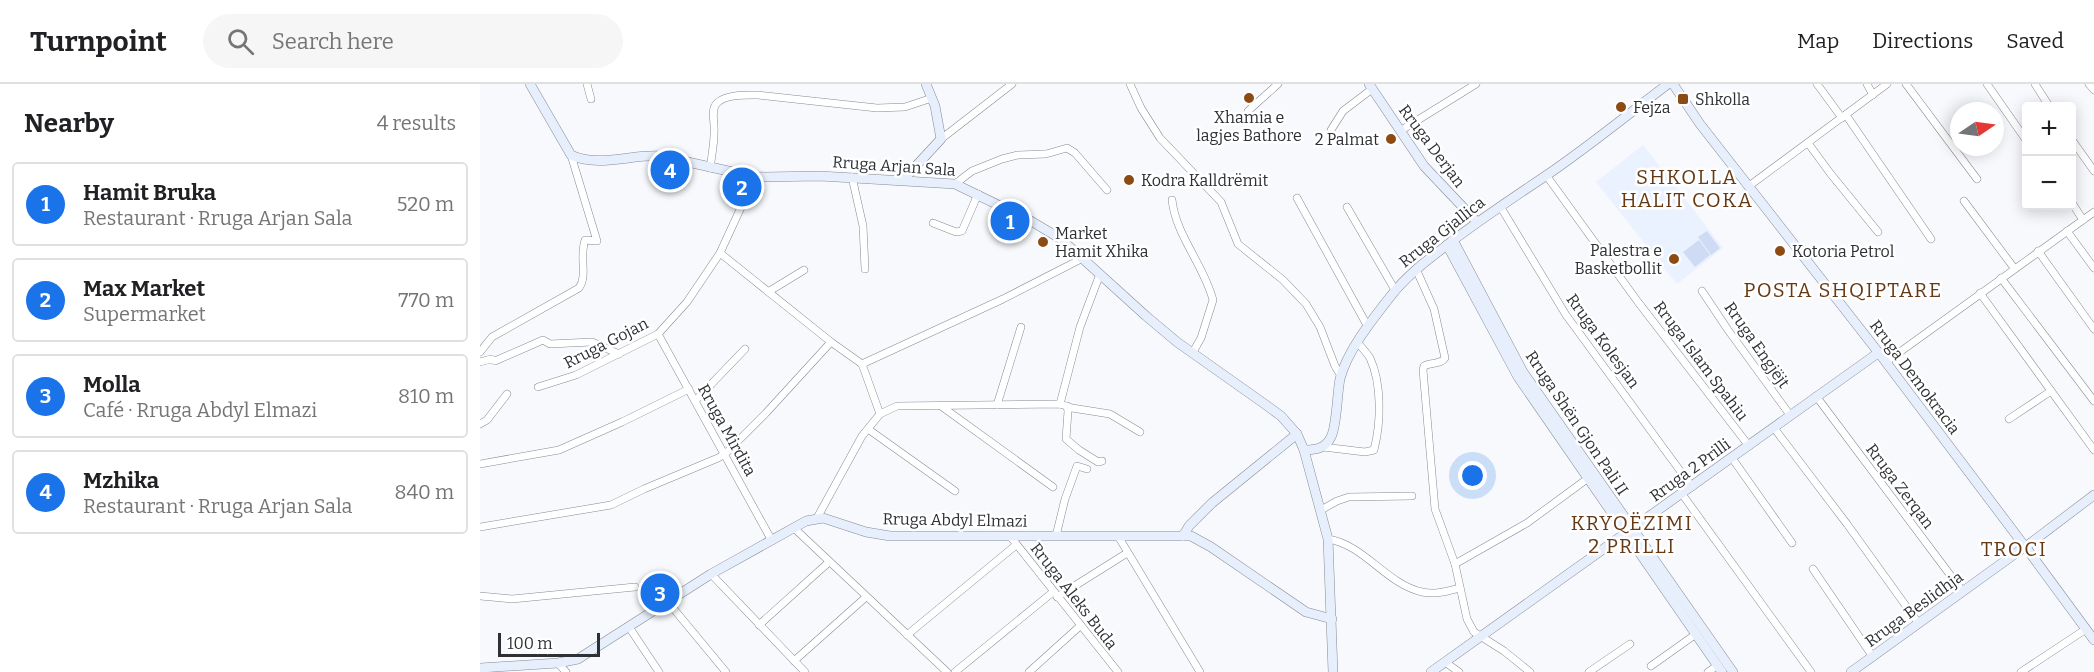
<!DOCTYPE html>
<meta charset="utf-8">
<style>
:root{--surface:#fff;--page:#f6f6f6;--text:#202124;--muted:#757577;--line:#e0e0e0;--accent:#1a73e8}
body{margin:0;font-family:Bitter,serif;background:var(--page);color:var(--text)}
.controls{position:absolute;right:18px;top:18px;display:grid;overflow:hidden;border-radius:6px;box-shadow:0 3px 15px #0003}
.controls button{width:54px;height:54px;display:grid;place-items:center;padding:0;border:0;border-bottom:2px solid var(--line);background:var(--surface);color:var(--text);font:30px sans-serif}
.compass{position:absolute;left:1470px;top:18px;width:54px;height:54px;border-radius:50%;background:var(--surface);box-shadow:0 3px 15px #0003;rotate:77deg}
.scale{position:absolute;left:18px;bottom:15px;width:102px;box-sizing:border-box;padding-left:6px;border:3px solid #2e3034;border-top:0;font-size:16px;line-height:21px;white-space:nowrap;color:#2e3034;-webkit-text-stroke:4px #fff;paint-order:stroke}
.you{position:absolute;left:993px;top:392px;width:21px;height:21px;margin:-15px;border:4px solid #fff;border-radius:50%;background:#1a73e8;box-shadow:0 0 0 9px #1a73e833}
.badge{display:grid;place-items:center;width:39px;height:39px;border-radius:50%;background:var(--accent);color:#fff;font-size:20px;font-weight:700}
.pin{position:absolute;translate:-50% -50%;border:3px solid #fff;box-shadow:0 2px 6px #0006}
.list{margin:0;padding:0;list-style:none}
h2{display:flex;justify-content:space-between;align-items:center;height:78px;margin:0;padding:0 24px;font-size:26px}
h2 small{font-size:20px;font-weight:400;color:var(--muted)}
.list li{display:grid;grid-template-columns:39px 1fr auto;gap:18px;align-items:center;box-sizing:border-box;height:84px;margin:0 12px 12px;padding:0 12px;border:2px solid var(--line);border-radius:6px}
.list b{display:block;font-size:22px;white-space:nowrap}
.list p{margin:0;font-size:20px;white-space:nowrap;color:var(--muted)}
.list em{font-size:20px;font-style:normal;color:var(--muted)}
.icon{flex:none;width:33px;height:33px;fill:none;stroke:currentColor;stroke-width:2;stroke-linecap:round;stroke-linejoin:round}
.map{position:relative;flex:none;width:1614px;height:588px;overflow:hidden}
header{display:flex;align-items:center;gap:36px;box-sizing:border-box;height:84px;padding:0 30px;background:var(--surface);border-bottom:2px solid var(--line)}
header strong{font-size:28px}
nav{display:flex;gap:33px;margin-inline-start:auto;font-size:21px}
.search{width:420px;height:54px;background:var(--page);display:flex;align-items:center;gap:15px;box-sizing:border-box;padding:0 21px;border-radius:33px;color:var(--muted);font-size:22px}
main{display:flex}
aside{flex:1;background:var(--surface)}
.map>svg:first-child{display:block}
.built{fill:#eaf1ff}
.green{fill:#cfdbf4}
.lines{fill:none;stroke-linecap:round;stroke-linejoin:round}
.street-casing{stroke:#868b94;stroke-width:8}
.secondary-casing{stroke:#868b94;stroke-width:10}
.street{stroke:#fff;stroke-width:7}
.secondary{stroke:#e7eefc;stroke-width:9}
.poi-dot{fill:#8b4b13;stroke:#fff;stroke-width:2}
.labels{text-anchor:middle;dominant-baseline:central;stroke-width:5;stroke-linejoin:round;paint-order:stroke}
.poi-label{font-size:16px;fill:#2e3034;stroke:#fff;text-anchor:start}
.street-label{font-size:16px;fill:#2e3034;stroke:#fff}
.quarter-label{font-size:20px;letter-spacing:1.5px;fill:#663915;stroke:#fff}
</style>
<header>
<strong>Turnpoint</strong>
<div class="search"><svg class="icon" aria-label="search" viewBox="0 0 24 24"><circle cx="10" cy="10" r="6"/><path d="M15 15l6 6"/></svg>Search here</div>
<nav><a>Map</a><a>Directions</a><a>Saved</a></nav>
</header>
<main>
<aside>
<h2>Nearby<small>4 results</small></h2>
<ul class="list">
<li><span class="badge">1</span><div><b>Hamit Bruka</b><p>Restaurant · Rruga Arjan Sala</p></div><em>520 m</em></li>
<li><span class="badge">2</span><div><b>Max Market</b><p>Supermarket</p></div><em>770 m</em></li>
<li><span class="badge">3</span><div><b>Molla</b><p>Café · Rruga Abdyl Elmazi</p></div><em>810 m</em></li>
<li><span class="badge">4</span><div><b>Mzhika</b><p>Restaurant · Rruga Arjan Sala</p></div><em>840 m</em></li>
</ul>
</aside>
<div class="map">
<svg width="1614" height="588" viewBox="0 0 1614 588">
<rect width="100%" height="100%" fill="#f7f9fd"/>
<path class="built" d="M1163,61L1243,164L1197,200L1116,98Z"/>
<g class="green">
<path d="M1227,147L1240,164L1231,171L1218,153Z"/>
<path d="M1219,156L1230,171L1215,183L1203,168Z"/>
</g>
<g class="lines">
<g class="street-casing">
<g id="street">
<path d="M107,0L111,15"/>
<path d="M650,0L661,24L680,54L741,118L758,160L803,196L826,220L840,243L855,282L861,292"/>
<path d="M1337,0L1362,34"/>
<path d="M1387,0L1393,11"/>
<path d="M1426,0L1497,95"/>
<path d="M1507,0L1546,56"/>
<path d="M1555,0L1569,22"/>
<path d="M1609,0L1614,6"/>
<path d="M768,27L798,0"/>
<path d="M1366,31L1451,155"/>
<path d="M851,46L863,27L892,5"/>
<path d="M920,47L996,0"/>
<path d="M461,55L532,0"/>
<path d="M1592,56L1614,87"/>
<path d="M1328,59L1350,89L1398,148"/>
<path d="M230,84C232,70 235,56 234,42C234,35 231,25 237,19C246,10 267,11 278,11L397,24L425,23L452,14"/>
<path d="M1066,91L1158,218L1269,362"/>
<path d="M372,93L383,142L385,185"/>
<path d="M475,100L492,87L522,75L538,71L566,70L587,64L595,69L627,106"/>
<path d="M1269,102L1407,0"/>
<path d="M817,114L888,243"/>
<path d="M692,116C696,152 724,181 733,216L721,254L713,268"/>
<path d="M1484,117L1534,184"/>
<path d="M1592,119L1603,136"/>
<path d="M1020,122L1086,231L1212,403"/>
<path d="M867,123L915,206"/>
<path d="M453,139L476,148L482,147L498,110"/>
<path d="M1587,147L1614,184"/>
<path d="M1558,167L1614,245"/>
<path d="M240,169L351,258L382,280L400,330"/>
<path d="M936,185L954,225L965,274C961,281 950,278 944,282L943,286L955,425L975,480L987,535L994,548L1024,567L1050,588"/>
<path d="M1521,194L1614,317"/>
<path d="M1222,207L1248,246L1310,331"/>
<path d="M288,208L324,186"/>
<path d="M1500,209L1614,366"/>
<path d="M178,250L292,457"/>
<path d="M0,268L12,253L99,204C108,191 99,174 105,156L117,157L91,71"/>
<path d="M0,278L11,275L15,277L63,256L70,260L112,258L139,270"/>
<path d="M1406,278L1614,128"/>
<path d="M382,280L523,215L603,174"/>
<path d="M58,303L96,291L178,250L207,218L240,169L275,93"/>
<path d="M1336,312L1483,508"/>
<path d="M216,316L265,265"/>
<path d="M580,320L600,243L620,190"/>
<path d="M517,321L541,243"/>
<path d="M461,322L573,403"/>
<path d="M587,322L588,327L586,355L599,366L618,378L622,377"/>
<path d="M1529,335L1571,307"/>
<path d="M0,340L7,336L27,310"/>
<path d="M1294,344L1367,440L1439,540"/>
<path d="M388,345L475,407"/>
<path d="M843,363L885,368L894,366C901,339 902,300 890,274C887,269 882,264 878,259"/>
<path d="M1252,374L1312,459"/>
<path d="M0,380L79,366L142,338L209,305"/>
<path d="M1202,410L1331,588"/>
<path d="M841,426L857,417L869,413L932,412"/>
<path d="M337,434L382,352L400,330L417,322L580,320L592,324L630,330L660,348"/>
<path d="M0,443L131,421L164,405L238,374L245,370L286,329L351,258"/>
<path d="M314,444L467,588"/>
<path d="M530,452L638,588"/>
<path d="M576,452L585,415L597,382L607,385"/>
<path d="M638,452L720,588"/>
<path d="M848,455C885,461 906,500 942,508C955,511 968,507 980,504"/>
<path d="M975,480L1047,439L1107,395"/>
<path d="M1333,485L1393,573"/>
<path d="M231,490L325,588"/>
<path d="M0,512L32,515L155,503"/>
<path d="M577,513L647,469"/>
<path d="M188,518L246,588"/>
<path d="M279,541L349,478"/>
<path d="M149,543L179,588"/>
<path d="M427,551L536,461"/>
<path d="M314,577L386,513"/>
<path d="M965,578L979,588"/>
<path d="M78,579L86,588"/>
<path d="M1171,582L1216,550"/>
<path d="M475,588L573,508"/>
<path d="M549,588L600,542"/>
<path d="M1109,588L1150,560"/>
<path d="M1228,588L1238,581"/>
<path d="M1541,588L1606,545"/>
</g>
</g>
<g class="secondary-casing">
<g id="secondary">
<path d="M50,0L91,71C119,84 151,70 181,72L275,93L340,92L475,100L551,137L581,155L666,232L697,258L786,321L801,332L817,350L824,366L848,455L853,588"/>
<path d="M889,0L944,82L997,138"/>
<path d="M1193,0L1220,40L1402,273L1543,460"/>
<path d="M423,96L461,55L455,22L446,0"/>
<path d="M973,156L1043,288L1253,588"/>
<path d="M967,161L1038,293L1242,588"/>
<path d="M824,366C836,366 846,364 851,353C857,342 857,309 860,295C867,267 892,236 910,213C926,192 946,177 967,161C998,137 1031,115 1064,93C1107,64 1147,31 1188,0"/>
<path d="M703,452L709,442L732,419L817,350"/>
<path d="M1548,461L1614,411"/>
<path d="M1547,465L1614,556"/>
<path d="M0,584L78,579L98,575L231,490L326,437L343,434L386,448L410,452H711L731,463L826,528L852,535"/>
<path d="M951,588L1398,269"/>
<path d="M1371,588L1543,464"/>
</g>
</g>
<use href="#street" class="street"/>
<use href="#secondary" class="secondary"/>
</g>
<g class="poi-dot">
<circle cx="769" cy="14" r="6"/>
<rect x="1197" y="9" width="12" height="12" rx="3"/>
<circle cx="1141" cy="23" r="6"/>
<circle cx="911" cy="55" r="6"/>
<circle cx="649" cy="96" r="6"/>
<circle cx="563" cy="158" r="6"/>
<circle cx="1300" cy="167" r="6"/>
<circle cx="1194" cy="175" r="6"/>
</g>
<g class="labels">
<g class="poi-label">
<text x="1215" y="15">Shkolla</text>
<text x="1153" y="23">Fejza</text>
<text x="769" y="33" text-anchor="middle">Xhamia e<tspan x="769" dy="18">lagjes Bathore</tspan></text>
<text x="899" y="55" text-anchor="end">2 Palmat</text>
<text x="661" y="96">Kodra Kalldrëmit</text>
<text x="575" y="149">Market<tspan x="575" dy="18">Hamit Xhika</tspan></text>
<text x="1182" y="166" text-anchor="end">Palestra e<tspan x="1182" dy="18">Basketbollit</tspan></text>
<text x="1312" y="167">Kotoria Petrol</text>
</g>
<g class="street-label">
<text transform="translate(952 62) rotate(53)">Rruga Derjan</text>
<text transform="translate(414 82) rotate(4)">Rruga Arjan Sala</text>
<text transform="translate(962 148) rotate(-38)">Rruga Gjallica</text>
<text transform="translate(1123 257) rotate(54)">Rruga Kolesjan</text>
<text transform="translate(126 259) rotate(-27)">Rruga Gojan</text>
<text transform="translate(1277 261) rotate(55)">Rruga Engjëjt</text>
<text transform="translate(1221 277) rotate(53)">Rruga Islam Spahiu</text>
<text transform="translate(1435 293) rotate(53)">Rruga Demokracia</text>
<text transform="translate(1097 339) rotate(56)">Rruga Shën Gjon Pali II</text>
<text transform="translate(247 346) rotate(61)">Rruga Mirdita</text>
<text transform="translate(1210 386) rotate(-36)">Rruga 2 Prilli</text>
<text transform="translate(1420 402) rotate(53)">Rruga Zerqan</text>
<text transform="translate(475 436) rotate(1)">Rruga Abdyl Elmazi</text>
<text transform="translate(594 512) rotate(52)">Rruga Aleks Buda</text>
<text transform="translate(1434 525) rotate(-36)">Rruga Beslidhja</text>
</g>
<g class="quarter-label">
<text x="1207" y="93">SHKOLLA<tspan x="1207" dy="23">HALIT COKA</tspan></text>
<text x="1363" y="206">POSTA SHQIPTARE</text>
<text x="1152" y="439">KRYQËZIMI<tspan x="1152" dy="23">2 PRILLI</tspan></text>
<text x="1534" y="465">TROCI</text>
</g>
</g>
</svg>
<div class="controls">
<button>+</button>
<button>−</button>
</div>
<svg class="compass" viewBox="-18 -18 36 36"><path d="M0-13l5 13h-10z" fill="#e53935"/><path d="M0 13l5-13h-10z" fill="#757577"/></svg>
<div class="scale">100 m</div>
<div class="you"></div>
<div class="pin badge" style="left:530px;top:137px">1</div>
<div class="pin badge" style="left:262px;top:103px">2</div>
<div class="pin badge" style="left:180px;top:509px">3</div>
<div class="pin badge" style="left:190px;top:86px">4</div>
</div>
</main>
